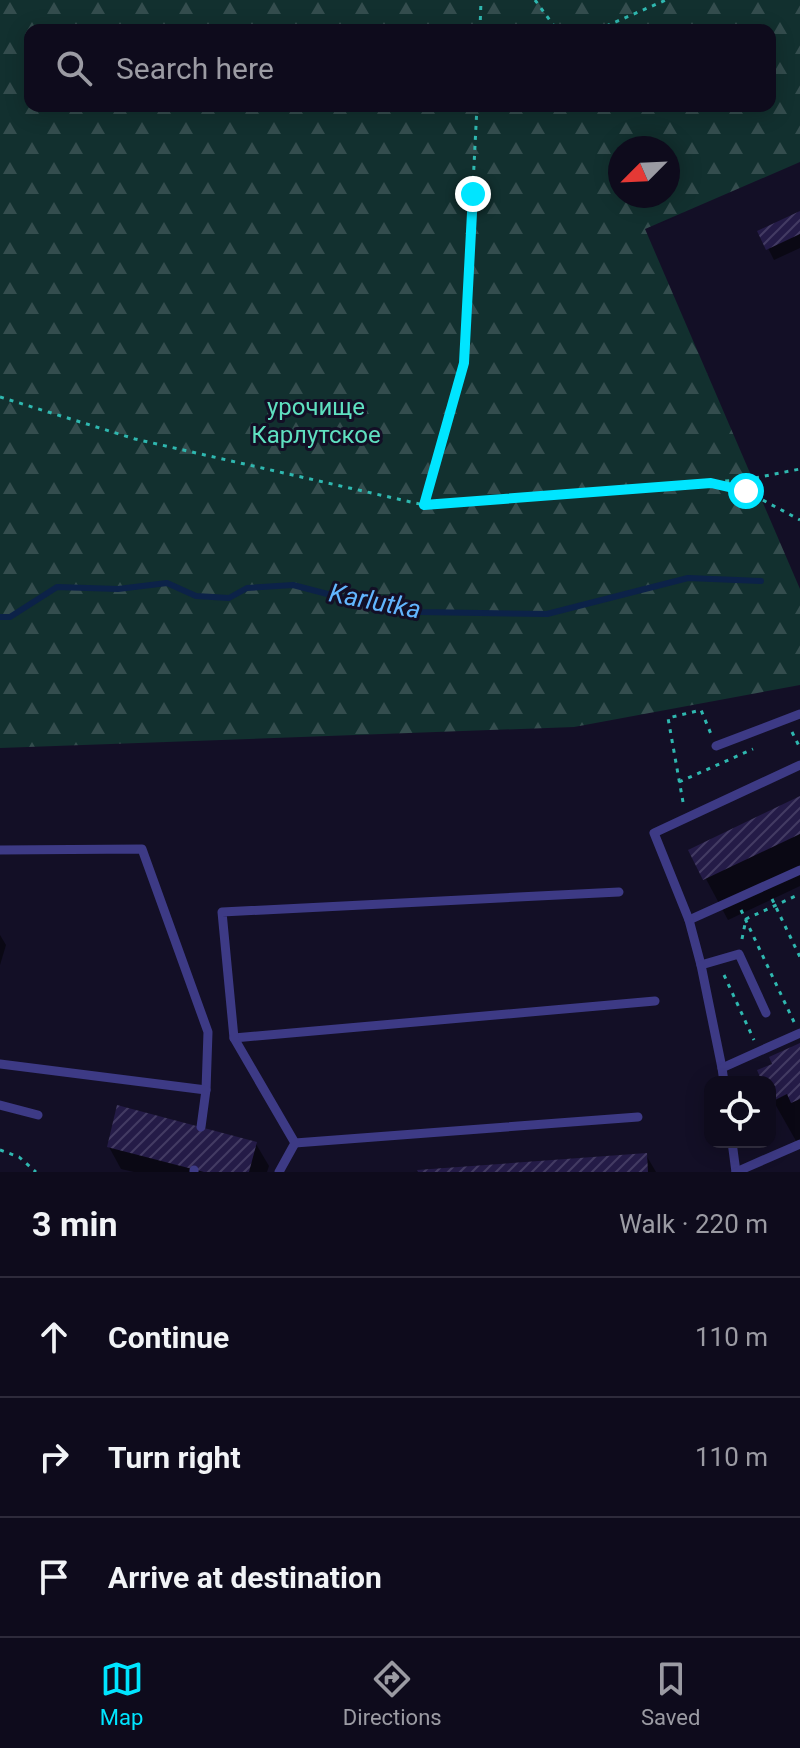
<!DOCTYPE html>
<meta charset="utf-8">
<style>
:root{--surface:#0e0b1c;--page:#171425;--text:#f1f3f6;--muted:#9b9ba3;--line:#2e2b3b;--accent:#00e5ff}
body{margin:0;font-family:Roboto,sans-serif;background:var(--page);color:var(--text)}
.controls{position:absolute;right:24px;bottom:24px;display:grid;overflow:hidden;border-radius:16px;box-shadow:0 4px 20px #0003}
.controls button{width:72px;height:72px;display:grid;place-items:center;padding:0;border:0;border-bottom:2px solid var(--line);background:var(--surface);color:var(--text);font:40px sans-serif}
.compass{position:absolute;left:608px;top:136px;width:72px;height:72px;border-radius:50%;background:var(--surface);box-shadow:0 4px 20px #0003;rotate:246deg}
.stop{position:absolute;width:24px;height:24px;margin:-18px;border:6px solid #00e5ff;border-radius:50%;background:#fff}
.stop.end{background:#00e5ff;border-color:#fff;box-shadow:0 2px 8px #0008}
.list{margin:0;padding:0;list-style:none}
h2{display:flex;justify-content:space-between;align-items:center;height:104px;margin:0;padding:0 32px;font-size:34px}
h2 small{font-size:26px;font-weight:400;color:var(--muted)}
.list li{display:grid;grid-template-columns:52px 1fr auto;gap:24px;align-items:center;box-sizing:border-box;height:120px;padding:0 32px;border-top:2px solid var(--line)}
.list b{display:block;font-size:30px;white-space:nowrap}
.list em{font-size:26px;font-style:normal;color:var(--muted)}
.icon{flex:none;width:44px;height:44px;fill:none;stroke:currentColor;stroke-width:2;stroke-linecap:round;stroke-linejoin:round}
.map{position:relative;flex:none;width:800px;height:1172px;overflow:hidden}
.search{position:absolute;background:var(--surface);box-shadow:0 4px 20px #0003;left:24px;right:24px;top:24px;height:88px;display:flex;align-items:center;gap:20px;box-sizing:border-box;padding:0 28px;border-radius:16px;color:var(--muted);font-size:30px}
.sheet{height:464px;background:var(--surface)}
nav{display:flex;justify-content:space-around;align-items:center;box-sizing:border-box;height:112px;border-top:2px solid var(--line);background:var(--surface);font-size:22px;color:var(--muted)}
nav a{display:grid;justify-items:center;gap:4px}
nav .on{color:var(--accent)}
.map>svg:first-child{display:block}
.forest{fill:url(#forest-firs);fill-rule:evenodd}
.shadow{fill:#0007}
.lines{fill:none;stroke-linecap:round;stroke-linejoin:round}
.stream{stroke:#0c2248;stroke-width:6}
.building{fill:url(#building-hatch)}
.path{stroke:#2fb8b0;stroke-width:3;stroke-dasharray:4 6;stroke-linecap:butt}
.lane{stroke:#3d3a85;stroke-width:9}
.route{stroke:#00e5ff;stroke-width:10}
.labels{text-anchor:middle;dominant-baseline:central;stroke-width:6;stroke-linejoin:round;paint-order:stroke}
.park-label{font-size:24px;fill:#5fe0c0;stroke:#130f26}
.water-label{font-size:26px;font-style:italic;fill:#62b6ff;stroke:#130f26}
</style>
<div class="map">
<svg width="800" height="1172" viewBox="0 0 800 1172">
<defs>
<pattern id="forest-firs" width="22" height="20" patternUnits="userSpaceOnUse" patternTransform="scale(2)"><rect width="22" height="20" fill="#12302f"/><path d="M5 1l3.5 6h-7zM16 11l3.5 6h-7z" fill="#344d4e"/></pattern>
<pattern id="building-hatch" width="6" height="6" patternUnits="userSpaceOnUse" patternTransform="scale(2)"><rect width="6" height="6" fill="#241b47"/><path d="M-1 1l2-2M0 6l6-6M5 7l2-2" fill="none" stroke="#433b63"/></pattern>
</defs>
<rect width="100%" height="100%" fill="#130f26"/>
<path class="forest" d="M0,0H800V162L645,229L800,589V685L574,727L0,748ZM30,30H770V106H30ZM620,148H668V196H620Z"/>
<g class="shadow">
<path d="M800,213V248L774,260L760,232Z"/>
<path d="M800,798V886L728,920L691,851Z"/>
<path d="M0,935L6,945L0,965Z"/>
<path d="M800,1046V1148L770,1095V1082H764L775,1065Z"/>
<path d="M256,1144L269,1166L267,1172H134L121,1169L109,1147Z"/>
<path d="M646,1155L656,1172H414Z"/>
</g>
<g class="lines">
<path class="stream" d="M0,617H10L57,587L118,589L167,583L196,596L229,598L247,588L293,585L362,603L420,612L547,614L688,578L761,581"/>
</g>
<g class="building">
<path d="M800,211V234L766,250L757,231Z"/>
<path d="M800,796V834L703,880L688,850Z"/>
<path d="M800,1043V1099L791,1103L787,1094L771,1102L770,1082H762L757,1070L772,1064L769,1057Z"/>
<path d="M117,1105L257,1142L249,1172H204L107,1147Z"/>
<path d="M647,1153L648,1172H418L417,1170Z"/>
</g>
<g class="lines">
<g class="path">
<path d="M535,0L557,30"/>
<path d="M480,30L481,0"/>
<path d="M597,30L666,0"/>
<path d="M0,397L135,439L424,505L750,479L800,469"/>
<path d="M716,484L746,491L800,520"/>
<path d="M424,504L464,363L477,106"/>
<path d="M792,732L800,748"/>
<path d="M679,782L753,749"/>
<path d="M683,802L668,718L701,710L711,734"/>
<path d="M772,899L800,957"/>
<path d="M741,910L794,1022"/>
<path d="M742,939L746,919L800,894"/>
<path d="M724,975L754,1040"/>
<path d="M0,1150L19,1157L36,1172"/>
</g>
<g class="lane">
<path d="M716,746L800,714"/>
<path d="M0,850L142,849L208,1032L206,1090"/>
<path d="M689,920L800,870"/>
<path d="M701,965L689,920L654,833L800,765"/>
<path d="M234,1038L655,1001"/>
<path d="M0,1064L206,1090L201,1127"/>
<path d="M722,1068L701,965L739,954L766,1013"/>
<path d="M724,1082L722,1068L800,1033"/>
<path d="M0,1105L38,1115"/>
<path d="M732,1142L736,1172"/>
<path d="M295,1143L638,1117"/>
<path d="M194,1172V1170"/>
<path d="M279,1172L295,1143L234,1038L222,912L619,892"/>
<path d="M736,1172L800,1144"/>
</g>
</g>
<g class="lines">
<path class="route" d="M473,194L464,363L424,505L711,483L746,491"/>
</g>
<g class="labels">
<g class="park-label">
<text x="316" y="407">урочище<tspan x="316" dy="28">Карлутское</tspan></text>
</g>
<g class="water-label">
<text transform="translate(375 601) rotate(11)">Karlutka</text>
</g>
</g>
</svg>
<div class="controls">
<button><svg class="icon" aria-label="locate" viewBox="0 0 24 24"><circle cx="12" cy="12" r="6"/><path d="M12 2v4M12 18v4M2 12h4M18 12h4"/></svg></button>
</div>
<svg class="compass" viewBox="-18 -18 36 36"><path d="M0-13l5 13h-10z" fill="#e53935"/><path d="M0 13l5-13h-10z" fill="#9b9ba3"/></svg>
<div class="stop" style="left:746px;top:491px"></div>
<div class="stop end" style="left:473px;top:194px"></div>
<div class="search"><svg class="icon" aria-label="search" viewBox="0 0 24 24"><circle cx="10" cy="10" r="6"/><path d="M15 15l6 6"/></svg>Search here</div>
</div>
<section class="sheet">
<h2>3 min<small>Walk · 220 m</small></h2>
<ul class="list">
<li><svg class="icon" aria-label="ahead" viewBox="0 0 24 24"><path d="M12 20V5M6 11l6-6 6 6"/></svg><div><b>Continue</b></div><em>110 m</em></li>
<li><svg class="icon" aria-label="right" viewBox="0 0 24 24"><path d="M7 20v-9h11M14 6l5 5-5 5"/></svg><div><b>Turn right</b></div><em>110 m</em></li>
<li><svg class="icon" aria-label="arrive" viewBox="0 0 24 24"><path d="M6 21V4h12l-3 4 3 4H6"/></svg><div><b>Arrive at destination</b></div></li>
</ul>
</section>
<nav>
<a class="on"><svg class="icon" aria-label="map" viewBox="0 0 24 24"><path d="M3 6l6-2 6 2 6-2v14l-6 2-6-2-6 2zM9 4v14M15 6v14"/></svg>Map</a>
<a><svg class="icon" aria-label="directions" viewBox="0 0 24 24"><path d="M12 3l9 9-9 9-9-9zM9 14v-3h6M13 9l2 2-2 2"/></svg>Directions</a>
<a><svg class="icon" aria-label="saved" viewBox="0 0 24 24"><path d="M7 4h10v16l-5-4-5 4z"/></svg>Saved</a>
</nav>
